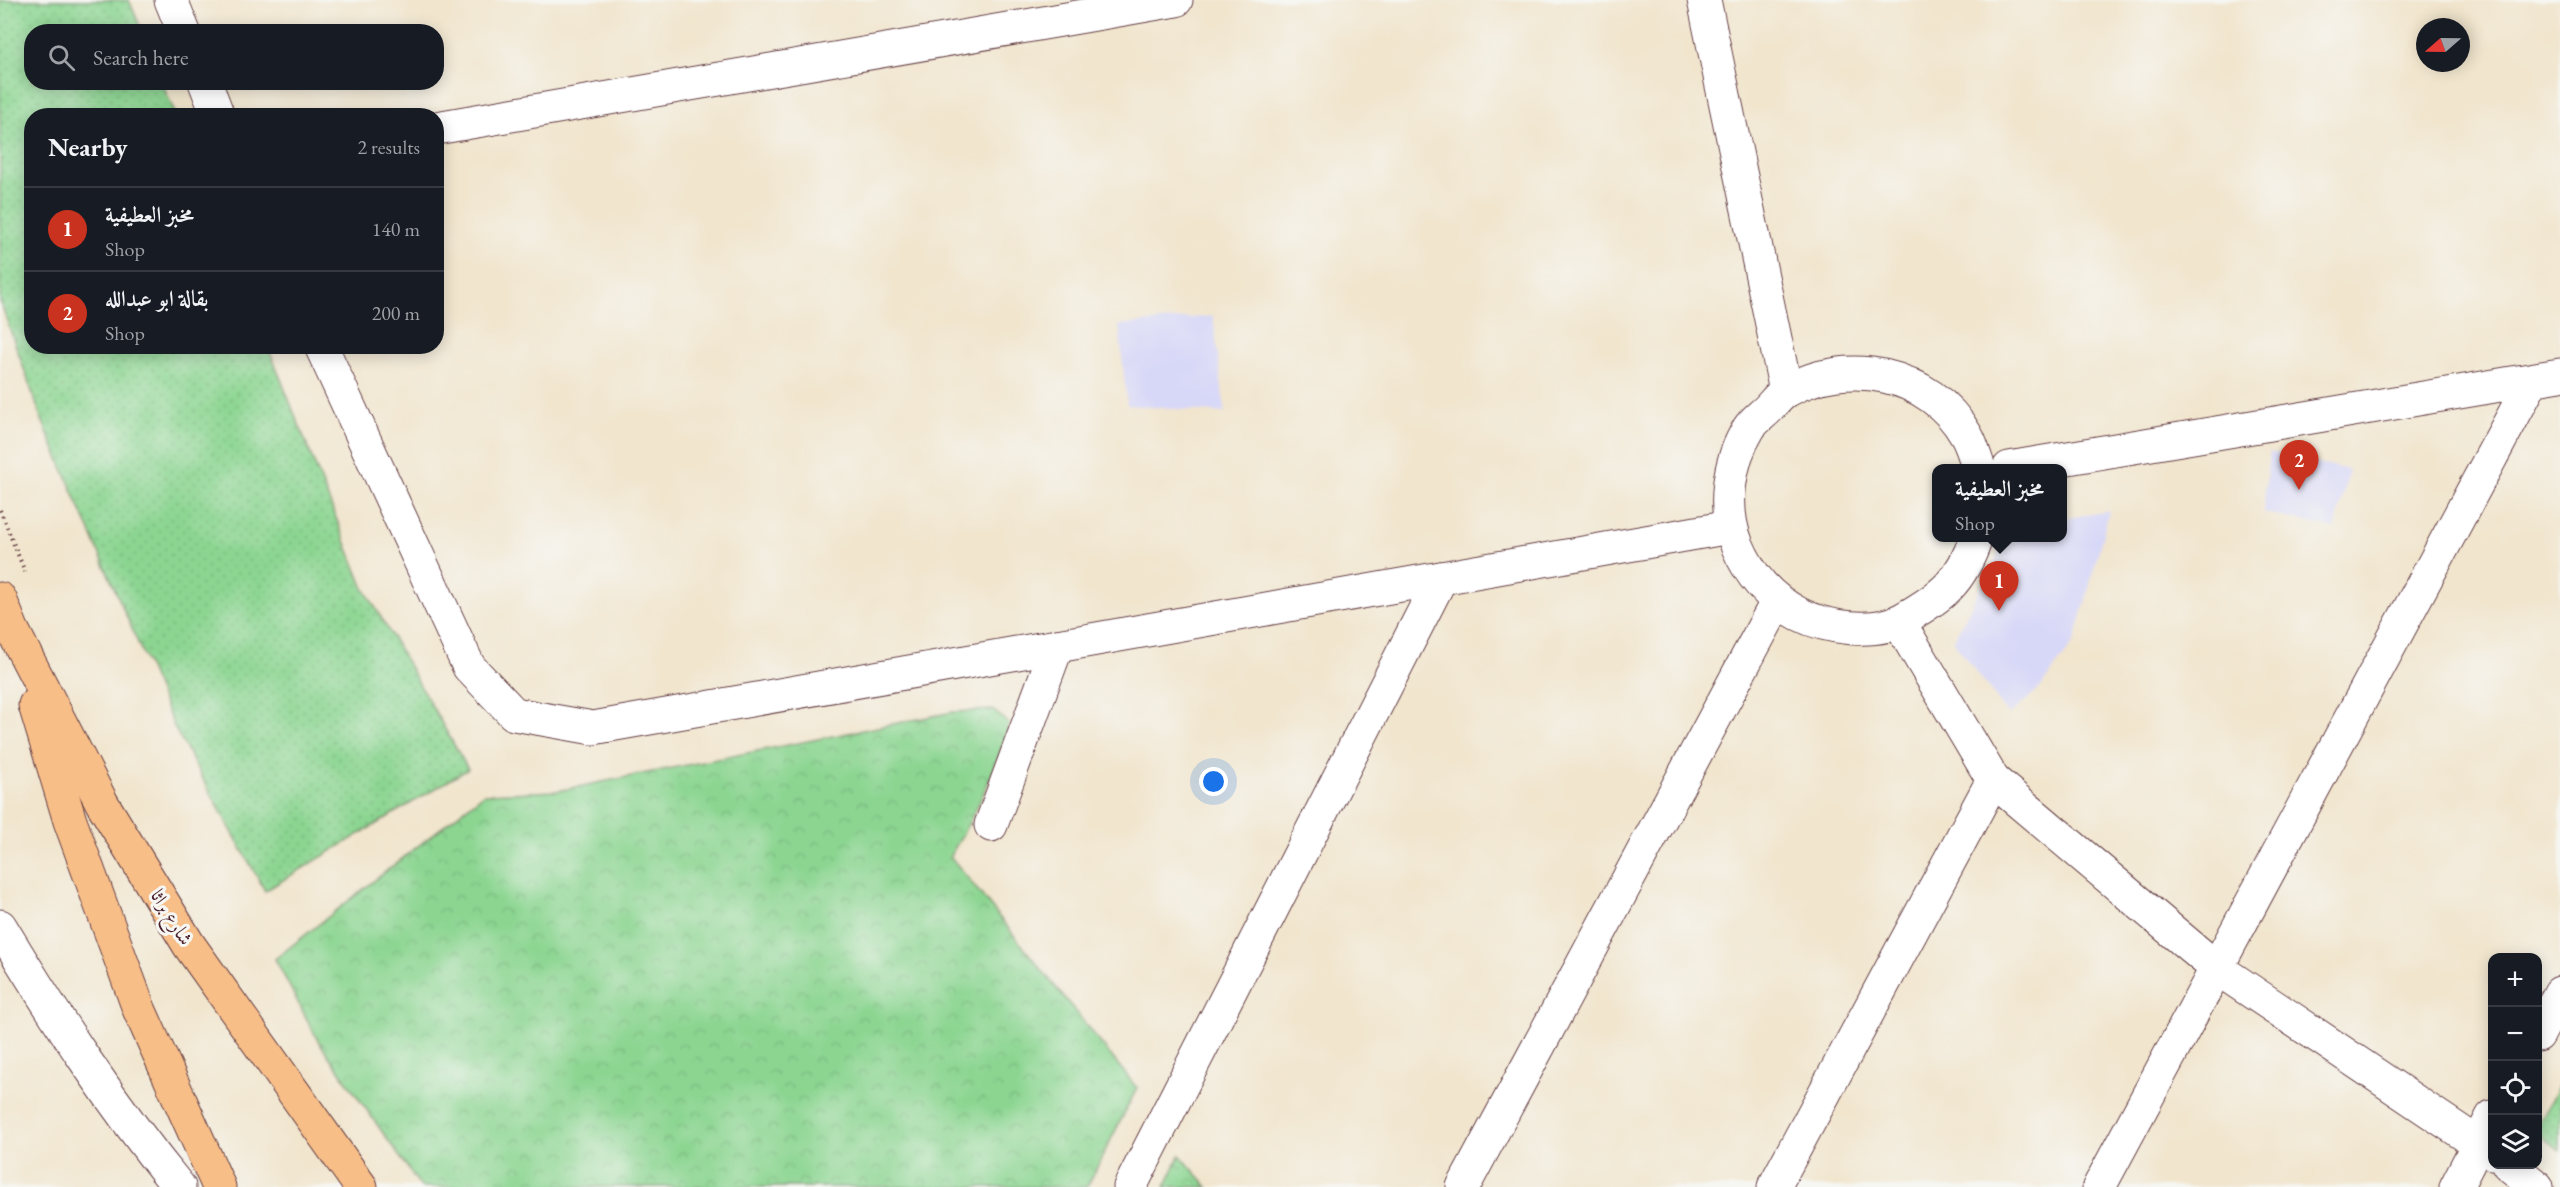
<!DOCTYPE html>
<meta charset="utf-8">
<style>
:root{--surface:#171b24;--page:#20242c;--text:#f1f3f6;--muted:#9ea1a6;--line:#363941;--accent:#c8321e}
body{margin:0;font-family:"EB Garamond",Amiri,serif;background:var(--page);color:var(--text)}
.controls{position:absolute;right:18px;bottom:18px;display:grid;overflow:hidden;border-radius:12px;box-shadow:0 3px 15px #0003}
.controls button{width:54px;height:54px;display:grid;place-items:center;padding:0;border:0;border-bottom:2px solid var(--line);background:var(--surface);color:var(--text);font:30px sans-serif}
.compass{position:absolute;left:2416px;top:18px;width:54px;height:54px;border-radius:50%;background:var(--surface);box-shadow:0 3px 15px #0003;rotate:250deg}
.you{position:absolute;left:1214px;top:782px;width:21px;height:21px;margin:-15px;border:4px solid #fff;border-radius:50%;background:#1a73e8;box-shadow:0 0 0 9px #1a73e833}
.badge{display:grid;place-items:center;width:39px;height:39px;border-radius:50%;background:var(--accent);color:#fff;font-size:20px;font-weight:700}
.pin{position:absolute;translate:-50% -50px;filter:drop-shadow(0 2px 3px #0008)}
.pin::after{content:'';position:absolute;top:32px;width:21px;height:18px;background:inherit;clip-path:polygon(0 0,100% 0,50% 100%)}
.popup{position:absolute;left:1932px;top:464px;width:135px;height:78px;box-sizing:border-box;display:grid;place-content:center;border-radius:12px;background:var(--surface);filter:drop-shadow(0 2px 4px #0005);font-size:20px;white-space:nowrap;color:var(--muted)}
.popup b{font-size:22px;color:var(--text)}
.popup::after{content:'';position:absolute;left:50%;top:100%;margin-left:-12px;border:12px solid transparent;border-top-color:var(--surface)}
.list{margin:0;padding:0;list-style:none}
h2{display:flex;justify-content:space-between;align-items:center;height:78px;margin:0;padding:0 24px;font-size:26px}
h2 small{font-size:20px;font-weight:400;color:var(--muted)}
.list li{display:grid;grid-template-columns:39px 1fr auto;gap:18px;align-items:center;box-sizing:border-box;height:84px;padding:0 24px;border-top:2px solid var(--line)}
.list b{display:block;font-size:22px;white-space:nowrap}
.list p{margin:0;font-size:20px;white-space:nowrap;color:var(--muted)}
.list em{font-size:20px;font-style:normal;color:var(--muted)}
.icon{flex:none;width:33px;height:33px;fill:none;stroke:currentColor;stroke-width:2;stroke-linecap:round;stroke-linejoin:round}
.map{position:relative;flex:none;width:2560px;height:1187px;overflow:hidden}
.search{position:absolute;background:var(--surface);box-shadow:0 3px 15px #0003;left:24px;top:24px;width:420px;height:66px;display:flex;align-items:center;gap:15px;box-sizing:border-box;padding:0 21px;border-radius:24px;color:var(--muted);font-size:22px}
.panel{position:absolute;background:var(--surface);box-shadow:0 3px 15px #0003;left:24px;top:108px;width:420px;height:246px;border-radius:24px}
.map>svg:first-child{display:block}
.built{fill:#d7d7f8}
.grass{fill:url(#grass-dots);stroke:#6a7a5e;stroke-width:1.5}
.park{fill:url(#park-crowns);stroke:#6a7a5e;stroke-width:1.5}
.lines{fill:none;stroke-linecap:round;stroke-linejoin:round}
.minor-casing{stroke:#633d43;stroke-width:35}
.major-casing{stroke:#633d43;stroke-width:35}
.path{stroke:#633d43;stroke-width:4;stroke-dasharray:1.5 4.5;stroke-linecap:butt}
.minor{stroke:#fff;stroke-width:33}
.major{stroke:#f7be88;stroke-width:33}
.labels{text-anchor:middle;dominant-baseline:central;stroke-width:6;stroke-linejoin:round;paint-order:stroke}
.street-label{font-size:20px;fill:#4a1f2b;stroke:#f6f6f2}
</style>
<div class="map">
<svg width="2560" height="1187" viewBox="0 0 2560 1187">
<defs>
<pattern id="grass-dots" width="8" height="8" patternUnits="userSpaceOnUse" patternTransform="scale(1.5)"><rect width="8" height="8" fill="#8bd591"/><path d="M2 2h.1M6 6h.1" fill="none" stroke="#79b67d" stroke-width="1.8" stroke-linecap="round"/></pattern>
<pattern id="park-crowns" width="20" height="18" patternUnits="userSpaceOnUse" patternTransform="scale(1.5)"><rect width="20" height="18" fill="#8bd591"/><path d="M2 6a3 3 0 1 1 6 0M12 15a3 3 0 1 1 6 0" fill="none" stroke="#79b67d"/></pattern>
</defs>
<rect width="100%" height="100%" fill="#f6f6f2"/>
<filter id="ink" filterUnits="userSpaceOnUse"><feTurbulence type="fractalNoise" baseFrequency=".0167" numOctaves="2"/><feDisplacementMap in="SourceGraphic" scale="12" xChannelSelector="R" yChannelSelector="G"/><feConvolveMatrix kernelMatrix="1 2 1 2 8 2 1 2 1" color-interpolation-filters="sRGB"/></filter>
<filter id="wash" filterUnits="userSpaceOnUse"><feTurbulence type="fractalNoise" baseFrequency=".008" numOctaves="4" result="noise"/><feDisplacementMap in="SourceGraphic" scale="24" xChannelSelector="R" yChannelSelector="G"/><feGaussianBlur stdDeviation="1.35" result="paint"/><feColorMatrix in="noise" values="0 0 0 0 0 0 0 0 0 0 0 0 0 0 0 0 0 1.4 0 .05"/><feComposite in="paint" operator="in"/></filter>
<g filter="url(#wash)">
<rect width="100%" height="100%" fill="#f1e5cd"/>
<g class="built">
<path d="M1213,316L1225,413L1127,405L1119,325Z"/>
<path d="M2269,452L2349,470L2335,529L2263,512Z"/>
<path d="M2109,511L2075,641L2041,687L2009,715L1953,641L2006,538H2062V519Z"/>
</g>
<g class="grass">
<path d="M0,0H129L142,31L32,32V82L162,83L176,115L32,116V346L268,347L363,586L468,769L265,891L175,729L42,420L0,301Z"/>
<path d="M2560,1083V1151L2538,1134V1124Z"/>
</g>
<g class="park">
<path d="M993,710L1009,724C996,772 976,813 950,856L1137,1088L1087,1187H421L319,1042L275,959L484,794L557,791L953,712Z"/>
<path d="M1180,1155L1208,1187H1165Z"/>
</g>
</g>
<g filter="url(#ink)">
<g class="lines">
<g class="minor-casing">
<g id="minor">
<path d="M171,0L184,32"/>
<path d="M1704,0L1786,391"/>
<path d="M205,82L218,116"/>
<path d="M436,128L1176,0"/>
<path d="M321,346L469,667L514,714L593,728L1730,527"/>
<path d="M2009,468L2560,375"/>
<path d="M1976,538C1961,582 1943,596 1903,619C1875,635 1826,628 1799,614C1769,598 1750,576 1737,545C1722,508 1728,462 1749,428C1753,421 1762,415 1768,409C1774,403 1780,394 1788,390C1848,357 1930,372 1966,435C1972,445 1975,458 1979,468"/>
<path d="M1899,622L1993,780L2215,967L2492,1153"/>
<path d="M991,825L1057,646"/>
<path d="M0,926C55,1017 112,1105 179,1187"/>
<path d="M2538,1035L2560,993"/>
<path d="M2508,1164L2537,1187"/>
<path d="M1130,1187L1441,578"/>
<path d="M1463,1187L1777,602"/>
<path d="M1774,1187L1993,780"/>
<path d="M2099,1187L2532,381"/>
<path d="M2456,1187L2492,1117"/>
</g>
</g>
<g class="major-casing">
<g id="major">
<path d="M0,599L12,629L102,803L189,945L361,1187"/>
<path d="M35,705L70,821L139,1009L219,1187"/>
</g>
</g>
<path class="path" d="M0,510L25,572"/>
<use href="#minor" class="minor"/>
<use href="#major" class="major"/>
</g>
</g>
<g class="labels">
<g class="street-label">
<text transform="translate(172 917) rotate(58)">شارع براثا</text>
</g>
</g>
</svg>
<div class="controls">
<button>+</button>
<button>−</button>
<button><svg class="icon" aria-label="locate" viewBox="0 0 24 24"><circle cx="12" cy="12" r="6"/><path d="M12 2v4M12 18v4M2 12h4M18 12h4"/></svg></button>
<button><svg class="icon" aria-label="layers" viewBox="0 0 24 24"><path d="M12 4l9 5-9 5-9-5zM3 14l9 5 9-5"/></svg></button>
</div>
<svg class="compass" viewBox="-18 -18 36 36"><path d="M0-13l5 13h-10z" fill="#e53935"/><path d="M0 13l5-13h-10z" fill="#9ea1a6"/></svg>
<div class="you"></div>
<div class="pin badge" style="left:1999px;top:611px">1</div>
<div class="popup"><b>مخبز العطيفية</b>Shop</div>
<div class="pin badge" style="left:2299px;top:490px">2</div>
<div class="search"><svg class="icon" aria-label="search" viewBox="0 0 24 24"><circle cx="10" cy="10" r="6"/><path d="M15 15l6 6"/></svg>Search here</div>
<section class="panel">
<h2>Nearby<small>2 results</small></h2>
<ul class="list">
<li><span class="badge">1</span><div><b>مخبز العطيفية</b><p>Shop</p></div><em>140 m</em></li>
<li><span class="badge">2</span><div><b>بقالة ابو عبدالله</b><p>Shop</p></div><em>200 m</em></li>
</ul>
</section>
</div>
